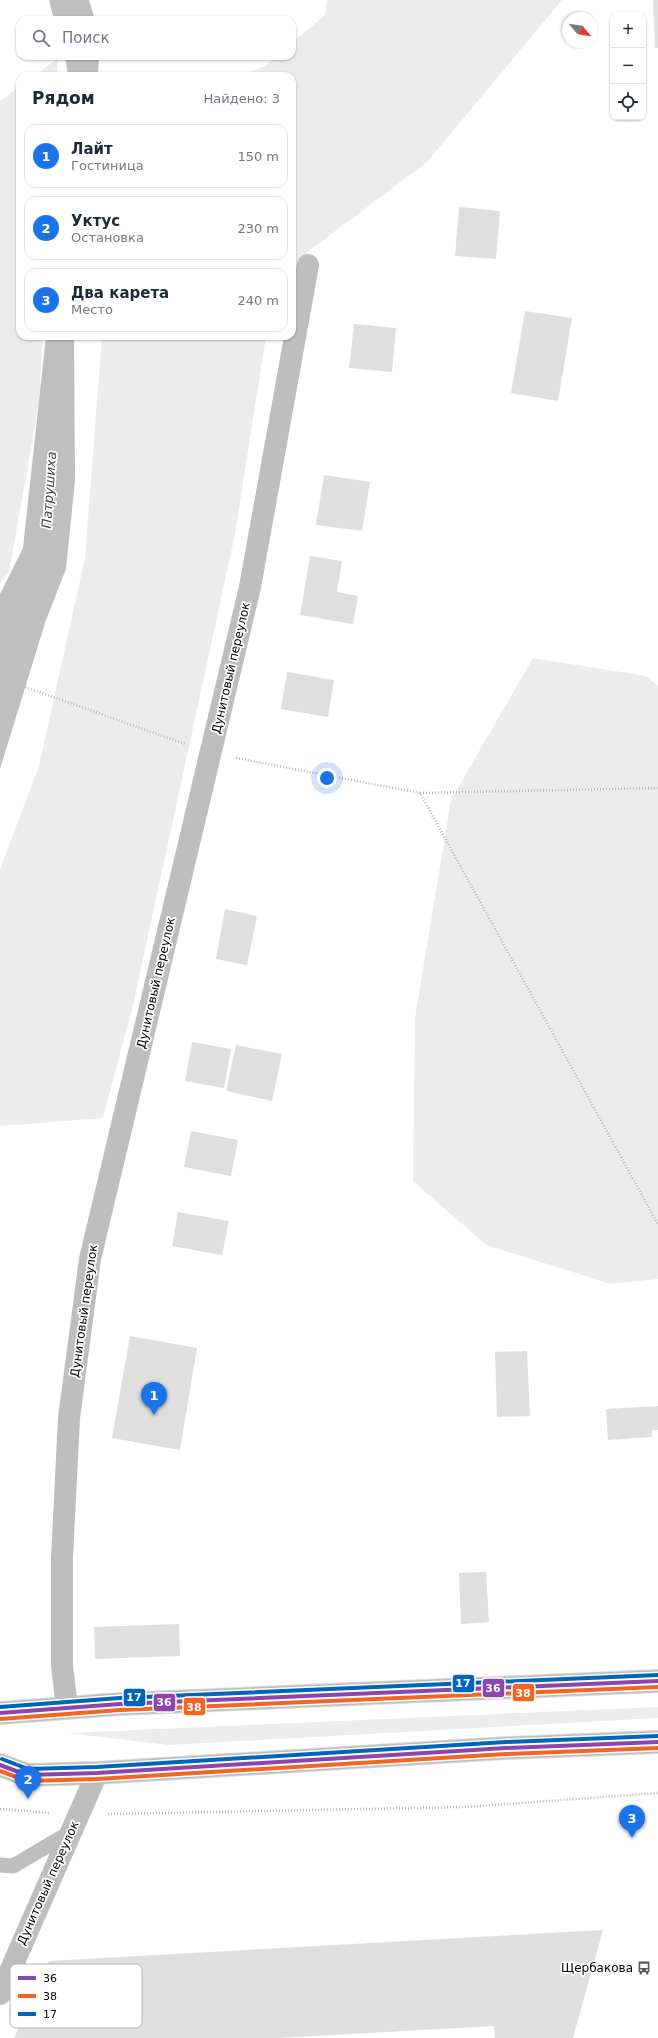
<!DOCTYPE html>
<html lang="ru">
<meta charset="utf-8">
<style>
:root{--surface:#fff;--page:#f6f6f7;--text:#1f2937;--muted:#747a83;--line:#e0e1e3;--accent:#1a73e8}
body{margin:0;font-family:"DejaVu Sans",sans-serif;background:var(--page);color:var(--text)}
.controls{position:absolute;right:12px;top:12px;display:grid;overflow:hidden;border-radius:8px;box-shadow:0 1px 3px #0004}
.controls button{width:36px;height:36px;display:grid;place-items:center;padding:0;border:0;border-bottom:1px solid var(--line);background:var(--surface);color:var(--text);font:20px sans-serif}
.compass{position:absolute;left:562px;top:12px;width:36px;height:36px;border-radius:50%;background:var(--surface);box-shadow:0 1px 3px #0004;rotate:119deg}
.you{position:absolute;left:327px;top:778px;width:14px;height:14px;margin:-10px;border:3px solid #fff;border-radius:50%;background:#1a73e8;box-shadow:0 0 0 6px #1a73e833}
.badge{display:grid;place-items:center;width:26px;height:26px;border-radius:50%;background:var(--accent);color:#fff;font-size:13px;font-weight:700}
.pin{position:absolute;translate:-50% -33px;filter:drop-shadow(0 1px 2px #0008)}
.pin::after{content:'';position:absolute;top:21px;width:14px;height:12px;background:inherit;clip-path:polygon(0 0,100% 0,50% 100%)}
.list{margin:0;padding:0;list-style:none}
h2{display:flex;justify-content:space-between;align-items:center;height:52px;margin:0;padding:0 16px;font-size:17px}
h2 small{font-size:13px;font-weight:400;color:var(--muted)}
.list li{display:grid;grid-template-columns:26px 1fr auto;gap:12px;align-items:center;box-sizing:border-box;height:64px;margin:0 8px 8px;padding:0 8px;border:1px solid var(--line);border-radius:12px}
.list b{display:block;font-size:15px;white-space:nowrap}
.list p{margin:0;font-size:13px;white-space:nowrap;color:var(--muted)}
.list em{font-size:13px;font-style:normal;color:var(--muted)}
.icon{flex:none;width:22px;height:22px;fill:none;stroke:currentColor;stroke-width:2;stroke-linecap:round;stroke-linejoin:round}
.map{position:relative;flex:none;width:658px;height:2038px;overflow:hidden}
.search{position:absolute;background:var(--surface);box-shadow:0 1px 3px #0004;left:16px;top:16px;width:280px;height:44px;display:flex;align-items:center;gap:10px;box-sizing:border-box;padding:0 14px;border-radius:12px;color:var(--muted);font-size:15px}
.panel{position:absolute;background:var(--surface);box-shadow:0 1px 3px #0004;left:16px;top:72px;width:280px;height:268px;border-radius:12px}
.map>svg:first-child{display:block}
.green{fill:#ececec}
.water{fill:#bfbfbf}
.building{fill:#dfdfdf}
.lines{fill:none;stroke-linecap:round;stroke-linejoin:round}
.primary-casing{stroke:#dbdbdb;stroke-width:24}
.path{stroke:#b9b9b9;stroke-width:2.5;stroke-dasharray:1 2;stroke-linecap:butt}
.lane{stroke:#bebebe;stroke-width:15}
.street{stroke:#bebebe;stroke-width:22}
.primary{stroke:#bebebe;stroke-width:22}
.bus-1-casing{stroke:#fff;stroke-width:7}
.bus-2-casing{stroke:#fff;stroke-width:7}
.bus-3-casing{stroke:#fff;stroke-width:7}
.bus-1{stroke:#8e44ad;stroke-width:4}
.bus-2{stroke:#f26522;stroke-width:4}
.bus-3{stroke:#0065bd;stroke-width:4}
.labels{text-anchor:middle;dominant-baseline:central;stroke-width:3.5;stroke-linejoin:round;paint-order:stroke}
.street-label{font-size:12px;fill:#000;stroke:#fff}
.poi-label{font-size:12px;fill:#000;stroke:#fff;text-anchor:end}
.water-label{font-size:13px;font-style:italic;fill:#444;stroke:#fff}
.key{fill:#fff;stroke:#b2b2b2;stroke-width:1}
.key-label{font-size:11px;fill:#000}
.line-badge{stroke:#fff;stroke-width:1.5}
.badge-label{font-size:11px;text-anchor:middle;font-weight:bold;fill:#fff}
</style>
<div class="map">
<svg width="658" height="2038" viewBox="0 0 658 2038">
<rect width="100%" height="100%" fill="#fff"/>
<g class="green">
<path d="M327,0H562L427,162L306,253L292,276V76H237L265,66L276,56H292V43L325,15Z"/>
<path d="M58,58L57,76H34Z"/>
<path d="M20,86V336H43L39,402L9,572L0,583V101Z"/>
<path d="M102,336H266L235,534L133,1005L103,1118L0,1126V869L39,766L85,558Z"/>
<path d="M533,658L646,676L658,686V1279L611,1284L486,1245L413,1181L415,1018L451,800Z"/>
<path d="M658,1707V1718L168,1745L68,1733Z"/>
</g>
<g class="water">
<path d="M49,0H89L95,20H54Z"/>
<path d="M65,56H99L98,76H68Z"/>
<path d="M46,336H74L75,481L66,569L46,620L0,769V594L23,548Z"/>
</g>
<g class="building">
<path d="M653,0H658V48H655Z"/>
<path d="M459,207L500,211L496,259L455,256Z"/>
<path d="M525,311L572,318L558,401L511,393Z"/>
<path d="M354,324L396,328L392,372L349,368Z"/>
<path d="M324,475L370,482L362,531L316,525Z"/>
<path d="M310,556L342,561L337,592L358,596L353,624L300,615Z"/>
<path d="M287,672L334,680L328,717L281,709Z"/>
<path d="M225,909L257,916L247,965L216,959Z"/>
<path d="M192,1042L231,1049L224,1088L185,1081Z"/>
<path d="M236,1045L282,1054L272,1101L226,1091Z"/>
<path d="M191,1131L238,1140L231,1176L184,1167Z"/>
<path d="M178,1212L229,1221L222,1255L172,1246Z"/>
<path d="M130,1336L197,1348L180,1450L112,1438Z"/>
<path d="M527,1351L530,1416L497,1417L495,1352Z"/>
<path d="M658,1406V1430H652V1437L608,1440L606,1409Z"/>
<path d="M486,1572L489,1622L461,1624L459,1573Z"/>
<path d="M179,1624L180,1656L95,1659L94,1627Z"/>
<path d="M603,1930L573,2038H495L494,2026L279,2038H14L49,1961Z"/>
</g>
<g class="lines">
<g class="primary-casing">
<g id="primary">
<path d="M0,1713L120,1704L658,1681"/>
<path d="M0,1765L27,1775L97,1773L506,1748L658,1742"/>
</g>
</g>
<g class="path">
<path d="M0,678L185,744"/>
<path d="M236,758L420,793L658,1224"/>
<path d="M420,793L658,788"/>
<path d="M0,1809L49,1813"/>
<path d="M108,1814L466,1807L658,1793"/>
</g>
<path class="lane" d="M0,1865L13,1866L71,1832"/>
<g class="street">
<path d="M67,1707L62,1666V1558L69,1418L90,1259L250,587L308,265"/>
<path d="M0,1994L97,1773"/>
</g>
<use href="#primary" class="primary"/>
<g class="bus-1-casing">
<g id="bus-1">
<path d="M0,1713L120,1704L658,1681"/>
<path d="M0,1765L27,1775L97,1773L506,1748L658,1742"/>
</g>
</g>
<g class="bus-2-casing">
<g id="bus-2">
<path d="M0,1719L120,1710L658,1687"/>
<path d="M0,1771L27,1781L97,1779L506,1754L658,1748"/>
</g>
</g>
<g class="bus-3-casing">
<g id="bus-3">
<path d="M0,1707L120,1698L658,1675"/>
<path d="M2,1759L28,1769L97,1767L506,1742L658,1736"/>
</g>
</g>
<use href="#bus-1" class="bus-1"/>
<use href="#bus-2" class="bus-2"/>
<use href="#bus-3" class="bus-3"/>
</g>
<defs>
<g id="bus-bare" transform="scale(1.08)"><path d="M-5-6H5V4H4V6H2V4H-2V6H-4V4H-5ZM-3.5-4V0h7V-4ZM-3.5 1.2v1.5H-2V1.2ZM2 1.2v1.5H3.5V1.2Z" fill="#595959" stroke="#fff" stroke-width="2.5" paint-order="stroke"/></g>
</defs>
<g fill-rule="evenodd">
<use href="#bus-bare" x="644" y="1968"/>
</g>
<g class="labels">
<g class="street-label">
<text transform="translate(231 668) rotate(-77)">Дунитовый переулок</text>
<text transform="translate(156 983) rotate(-77)">Дунитовый переулок</text>
<text transform="translate(84 1311) rotate(-82)">Дунитовый переулок</text>
<text transform="translate(48 1883) rotate(-66)">Дунитовый переулок</text>
</g>
<g class="poi-label">
<text x="633" y="1968">Щербакова</text>
</g>
<g class="water-label">
<text transform="translate(49 490) rotate(-86)">Патрушиха</text>
</g>
</g>
<rect x="10" y="1964" width="132" height="64" rx="6" class="key"/>
<rect x="18" y="1976" width="18" height="4" fill="#8e44ad"/>
<rect x="18" y="1994" width="18" height="4" fill="#f26522"/>
<rect x="18" y="2012" width="18" height="4" fill="#0065bd"/>
<g class="key-label">
<text x="43" y="1982">36</text>
<text x="43" y="2000">38</text>
<text x="43" y="2018">17</text>
</g>
<g class="line-badge">
<rect x="452" y="1674" width="23" height="19" rx="4" fill="#0065bd"/>
<rect x="482" y="1678" width="23" height="20" rx="4" fill="#8e44ad"/>
<rect x="512" y="1683" width="23" height="19" rx="4" fill="#f26522"/>
<rect x="123" y="1688" width="23" height="19" rx="4" fill="#0065bd"/>
<rect x="153" y="1693" width="23" height="19" rx="4" fill="#8e44ad"/>
<rect x="183" y="1697" width="23" height="19" rx="4" fill="#f26522"/>
</g>
<g class="badge-label">
<text x="463" y="1687">17</text>
<text x="493" y="1692">36</text>
<text x="523" y="1697">38</text>
<text x="134" y="1701">17</text>
<text x="164" y="1706">36</text>
<text x="194" y="1711">38</text>
</g>
</svg>
<div class="controls">
<button>+</button>
<button>−</button>
<button><svg class="icon" aria-label="locate" viewBox="0 0 24 24"><circle cx="12" cy="12" r="6"/><path d="M12 2v4M12 18v4M2 12h4M18 12h4"/></svg></button>
</div>
<svg class="compass" viewBox="-18 -18 36 36"><path d="M0-13l5 13h-10z" fill="#e53935"/><path d="M0 13l5-13h-10z" fill="#747a83"/></svg>
<div class="you"></div>
<div class="pin badge" style="left:154px;top:1415px">1</div>
<div class="pin badge" style="left:28px;top:1799px">2</div>
<div class="pin badge" style="left:632px;top:1838px">3</div>
<div class="search"><svg class="icon" aria-label="search" viewBox="0 0 24 24"><circle cx="10" cy="10" r="6"/><path d="M15 15l6 6"/></svg>Поиск</div>
<section class="panel">
<h2>Рядом<small>Найдено: 3</small></h2>
<ul class="list">
<li><span class="badge">1</span><div><b>Лайт</b><p>Гостиница</p></div><em>150 m</em></li>
<li><span class="badge">2</span><div><b>Уктус</b><p>Остановка</p></div><em>230 m</em></li>
<li><span class="badge">3</span><div><b>Два карета</b><p>Место</p></div><em>240 m</em></li>
</ul>
</section>
</div>
